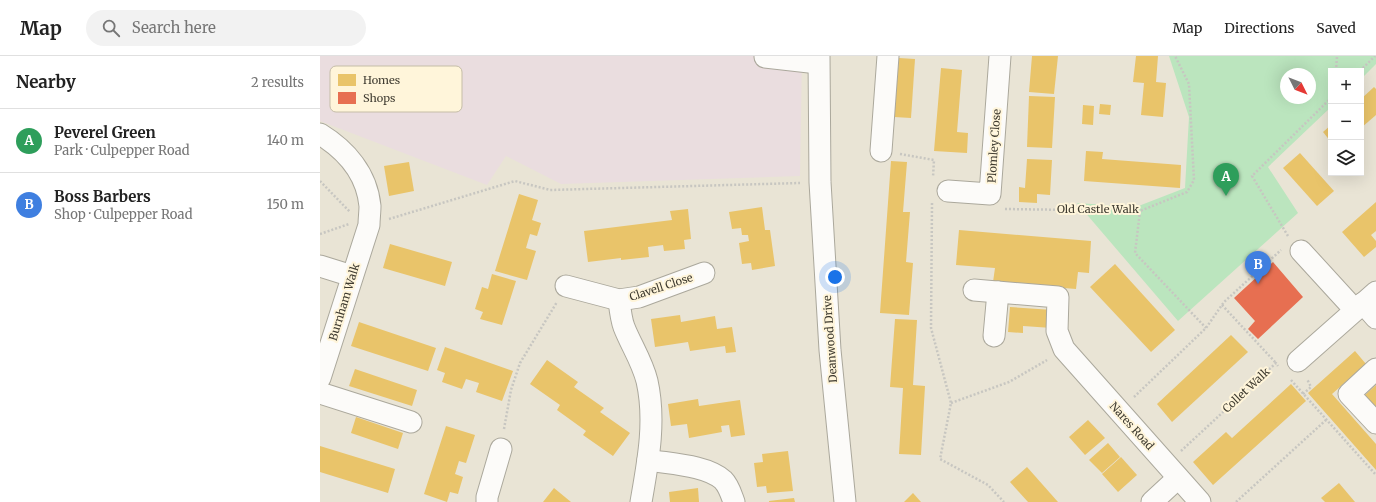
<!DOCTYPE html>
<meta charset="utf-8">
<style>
:root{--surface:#fff;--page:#f2f2f2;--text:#222;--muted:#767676;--line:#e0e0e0;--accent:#db2777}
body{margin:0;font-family:Merriweather,serif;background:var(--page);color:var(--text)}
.controls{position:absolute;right:12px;top:12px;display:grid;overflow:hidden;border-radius:0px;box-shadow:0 4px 16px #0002}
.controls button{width:36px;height:36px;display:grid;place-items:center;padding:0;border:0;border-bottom:1px solid var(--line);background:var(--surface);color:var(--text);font:20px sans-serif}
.compass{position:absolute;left:960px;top:12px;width:36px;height:36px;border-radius:50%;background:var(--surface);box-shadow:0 4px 16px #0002;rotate:132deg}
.you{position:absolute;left:515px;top:221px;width:14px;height:14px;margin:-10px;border:3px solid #fff;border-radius:50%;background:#1a73e8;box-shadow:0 0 0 6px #1a73e833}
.badge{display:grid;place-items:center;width:26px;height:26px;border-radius:50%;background:var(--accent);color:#fff;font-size:13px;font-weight:700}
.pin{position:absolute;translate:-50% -33px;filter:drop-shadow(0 1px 2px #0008)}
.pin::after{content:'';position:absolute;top:21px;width:14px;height:12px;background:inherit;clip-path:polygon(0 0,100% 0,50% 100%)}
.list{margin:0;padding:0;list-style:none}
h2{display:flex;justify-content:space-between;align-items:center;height:52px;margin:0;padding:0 16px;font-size:17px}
h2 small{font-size:13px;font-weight:400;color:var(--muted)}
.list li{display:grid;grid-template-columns:26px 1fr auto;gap:12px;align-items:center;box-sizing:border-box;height:64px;padding:0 16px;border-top:1px solid var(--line)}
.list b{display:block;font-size:15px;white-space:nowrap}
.list p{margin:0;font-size:13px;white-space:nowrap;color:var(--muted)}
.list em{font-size:13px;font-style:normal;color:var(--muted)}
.icon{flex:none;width:22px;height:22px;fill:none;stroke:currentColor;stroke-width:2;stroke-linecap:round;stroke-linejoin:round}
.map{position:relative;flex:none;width:1056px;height:446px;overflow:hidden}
header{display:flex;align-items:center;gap:24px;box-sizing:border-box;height:56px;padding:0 20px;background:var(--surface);border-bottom:1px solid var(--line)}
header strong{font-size:19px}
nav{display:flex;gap:22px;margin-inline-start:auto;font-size:14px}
.search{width:280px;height:36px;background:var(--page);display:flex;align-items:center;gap:10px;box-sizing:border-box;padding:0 14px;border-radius:22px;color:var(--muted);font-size:15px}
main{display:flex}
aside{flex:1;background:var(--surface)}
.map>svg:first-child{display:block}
.education{fill:#eadddf}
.green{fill:#bbe5be;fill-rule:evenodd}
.homes{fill:#e9c46a}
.shops{fill:#e76f51}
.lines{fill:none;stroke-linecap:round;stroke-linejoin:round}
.minor-casing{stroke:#aba89c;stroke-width:23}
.path{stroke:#c7c6c1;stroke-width:2.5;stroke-dasharray:2 2;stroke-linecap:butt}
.minor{stroke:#fcfbf9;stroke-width:21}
.labels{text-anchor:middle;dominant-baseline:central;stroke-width:4;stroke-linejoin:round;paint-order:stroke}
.street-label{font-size:11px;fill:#3f3b30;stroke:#fff5da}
.key{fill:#fff5da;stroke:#c5bda7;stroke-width:1}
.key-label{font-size:11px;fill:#3f3b30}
</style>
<header>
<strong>Map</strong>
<div class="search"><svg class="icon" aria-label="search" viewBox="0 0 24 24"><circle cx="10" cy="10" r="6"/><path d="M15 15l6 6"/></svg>Search here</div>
<nav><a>Map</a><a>Directions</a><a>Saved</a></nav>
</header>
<main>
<aside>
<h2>Nearby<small>2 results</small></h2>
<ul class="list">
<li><span class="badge" style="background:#2e9e5b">A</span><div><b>Peverel Green</b><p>Park · Culpepper Road</p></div><em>140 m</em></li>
<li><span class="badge" style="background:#3f7fe0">B</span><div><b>Boss Barbers</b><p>Shop · Culpepper Road</p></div><em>150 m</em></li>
</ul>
</aside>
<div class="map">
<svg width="1056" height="446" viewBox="0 0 1056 446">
<rect width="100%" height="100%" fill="#e9e4d5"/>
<path class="education" d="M0,0H482L480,120L241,128L186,100L167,129L0,65Z"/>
<path class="green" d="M849,0H1056V8L1041,23V15H1011V51L948,111L978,157L858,265L757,147L816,151L865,132L869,61ZM966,18H990V42H966Z"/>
<g class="homes">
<path d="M712,0H738L734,38L709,36Z"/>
<path d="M816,0H838L836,26L846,27L843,61L821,59L824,27L813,26Z"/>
<path d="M579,2L595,3L591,62L574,61Z"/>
<path d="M621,12L642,14L637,76L648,77L647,97L614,95Z"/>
<path d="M1054,31L1056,33V59L1041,72V43Z"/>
<path d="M709,40L735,41L732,92L707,91Z"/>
<path d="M780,48L791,49L790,59L779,58Z"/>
<path d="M763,49L774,50L773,69L762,68Z"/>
<path d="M1011,69V86L1003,76Z"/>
<path d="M766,95L783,96L782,103L861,109L860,132L764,125Z"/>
<path d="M980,97L1014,135L997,150L963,112Z"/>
<path d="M707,103L732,104L730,139L717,138V147L699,146V131L705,132Z"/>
<path d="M571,105L587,106L583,156H590L586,206L593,207L589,259L560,257Z"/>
<path d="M89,106L94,135L69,140L64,110Z"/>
<path d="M199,138L218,144L212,164L221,167L217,180L210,178L206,192L216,195L207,224L175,215Z"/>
<path d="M1056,146V175L1051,179L1056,185V191L1044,201L1022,176Z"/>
<path d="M442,151L445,174H450L455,210L432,214L431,207L422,208L419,187L429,185L428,179H422L421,172L412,173L409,156Z"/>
<path d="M368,153L371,183L364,184L365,193L344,195L343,189L328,191L329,201L301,204V202L268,206L264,175L352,164L350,155Z"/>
<path d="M639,174L771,185L769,217L758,216L756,233L673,226L675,212L636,209Z"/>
<path d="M70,188L132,206L125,230L63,212Z"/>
<path d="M795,208L855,274L831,296L770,231Z"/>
<path d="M172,218L196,225L182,269L160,263L163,256L155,253L162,231L168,233Z"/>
<path d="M690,251L733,254L732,272L703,270V277L688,276Z"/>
<path d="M360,259L361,266L395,260L397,273L412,271L416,296L406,297L405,290L370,295L368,286L335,291L331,263Z"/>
<path d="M575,263L597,264L593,329L605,330L601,399L579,398L583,332L570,331Z"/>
<path d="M39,266L116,292L108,315L31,290Z"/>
<path d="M911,279L928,296L852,366L837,348Z"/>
<path d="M125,291L193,315L182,345L156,336L159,327L146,323L142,333L122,326L125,317L117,314Z"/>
<path d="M1035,295L1046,308L1012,338L1056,388V414L988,337Z"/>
<path d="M227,304L258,326L254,331L284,352L280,356L310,377L293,400L263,379L266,375L237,354L240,349L210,328Z"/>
<path d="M35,313L97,334L92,350L29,330Z"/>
<path d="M971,328L986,345L893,429L873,406L906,376L912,382Z"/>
<path d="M1056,329V352L1045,339Z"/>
<path d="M378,343L379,350L420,344L425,379L411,381L409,369L401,370L402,376L369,382L367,368L351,370L348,348Z"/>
<path d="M36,361L83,377L78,393L31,377Z"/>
<path d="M768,364L785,382L765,399L749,381Z"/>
<path d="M126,370L155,379L146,407L139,405L135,418L143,421L138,438L130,436L127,446L104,438Z"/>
<path d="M788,387L800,401L782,417L769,404Z"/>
<path d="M0,390L75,413L68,437L0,416Z"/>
<path d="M468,395L473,435L447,437L446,430L437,431L434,407L443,406L442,398Z"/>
<path d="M801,401L817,419L798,436L782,418Z"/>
<path d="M707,411L738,446H708L690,426Z"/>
<path d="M1019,427L1035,446H1005L1001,442Z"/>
<path d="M234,432L251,446H223Z"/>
<path d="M378,432L379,446H350L349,436Z"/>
<path d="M593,437L601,446H584Z"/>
<path d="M474,442L475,446H449V445Z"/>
</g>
<path class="shops" d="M953,206L983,241L938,283L928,273L935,265L914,242Z"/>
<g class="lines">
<g class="minor-casing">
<g id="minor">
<path d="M499,0L500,126L510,294L525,446"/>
<path d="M445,1L498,7"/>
<path d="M0,78C26,94 47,118 50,150C50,156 49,163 49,169L0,322"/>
<path d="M561,95L568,0"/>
<path d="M628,135L670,138L680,0"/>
<path d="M981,195L1035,254"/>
<path d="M0,210L32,220"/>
<path d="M246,230L299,244L319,241L384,217"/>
<path d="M654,234L738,241L737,275L744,293L880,446"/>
<path d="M299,244C300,253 301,263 304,271C311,289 322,305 327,325C336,365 328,406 321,446"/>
<path d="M1043,247L1056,262"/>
<path d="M674,280L678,236"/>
<path d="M978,305L1056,236"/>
<path d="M1056,313L1029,338L1056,367"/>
<path d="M0,337L91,366"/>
<path d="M328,404C350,408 386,409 403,424C409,430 411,438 414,446"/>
<path d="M167,446V441L181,393"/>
<path d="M832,446L858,422"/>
</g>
</g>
<g class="path">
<path d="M1016,15L1017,0"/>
<path d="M1040,15L1055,0"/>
<path d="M580,98L614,104L613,121"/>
<path d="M0,125L30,156"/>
<path d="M612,147L611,272L631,347L620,403L668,429L684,446"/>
<path d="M685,153L820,155L867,136L874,124L869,28L855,0"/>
<path d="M820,155L815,197L886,272"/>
<path d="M69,163L195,125L230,134L480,127"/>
<path d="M0,178L29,168"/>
<path d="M968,180L932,120L1011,42"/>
<path d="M902,249L956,307"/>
<path d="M971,324L1056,419"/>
<path d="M983,338L991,331L987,323"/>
<path d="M814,341L886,272L904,246L961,194"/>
<path d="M631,347L689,326L727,304"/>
<path d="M184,373L191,334L200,307L237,246"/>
<path d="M861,395L956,307L958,310"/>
<path d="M916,446L1006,364"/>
</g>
<use href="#minor" class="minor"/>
</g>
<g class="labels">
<g class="street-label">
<text transform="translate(674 90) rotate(-86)">Plomley Close</text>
<text x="778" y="153">Old Castle Walk</text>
<text transform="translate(341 231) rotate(-18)">Clavell Close</text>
<text transform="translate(24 246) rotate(-73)">Burnham Walk</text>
<text transform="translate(510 283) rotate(-94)">Deanwood Drive</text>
<text transform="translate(926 334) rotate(-43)">Collet Walk</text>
<text transform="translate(812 370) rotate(48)">Nares Road</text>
</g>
</g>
<rect x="10" y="10" width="132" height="46" rx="6" class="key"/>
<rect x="18" y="18" width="18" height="12" fill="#e9c46a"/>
<rect x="18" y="36" width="18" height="12" fill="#e76f51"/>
<g class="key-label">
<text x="43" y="28">Homes</text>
<text x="43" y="46">Shops</text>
</g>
</svg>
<div class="controls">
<button>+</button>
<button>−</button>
<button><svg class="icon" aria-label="layers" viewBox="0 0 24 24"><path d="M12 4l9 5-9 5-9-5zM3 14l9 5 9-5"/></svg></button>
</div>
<svg class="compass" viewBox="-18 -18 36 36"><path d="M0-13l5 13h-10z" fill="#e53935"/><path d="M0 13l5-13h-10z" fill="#767676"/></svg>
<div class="you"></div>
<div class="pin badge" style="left:906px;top:140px;background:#2e9e5b">A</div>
<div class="pin badge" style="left:938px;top:228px;background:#3f7fe0">B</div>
</div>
</main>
